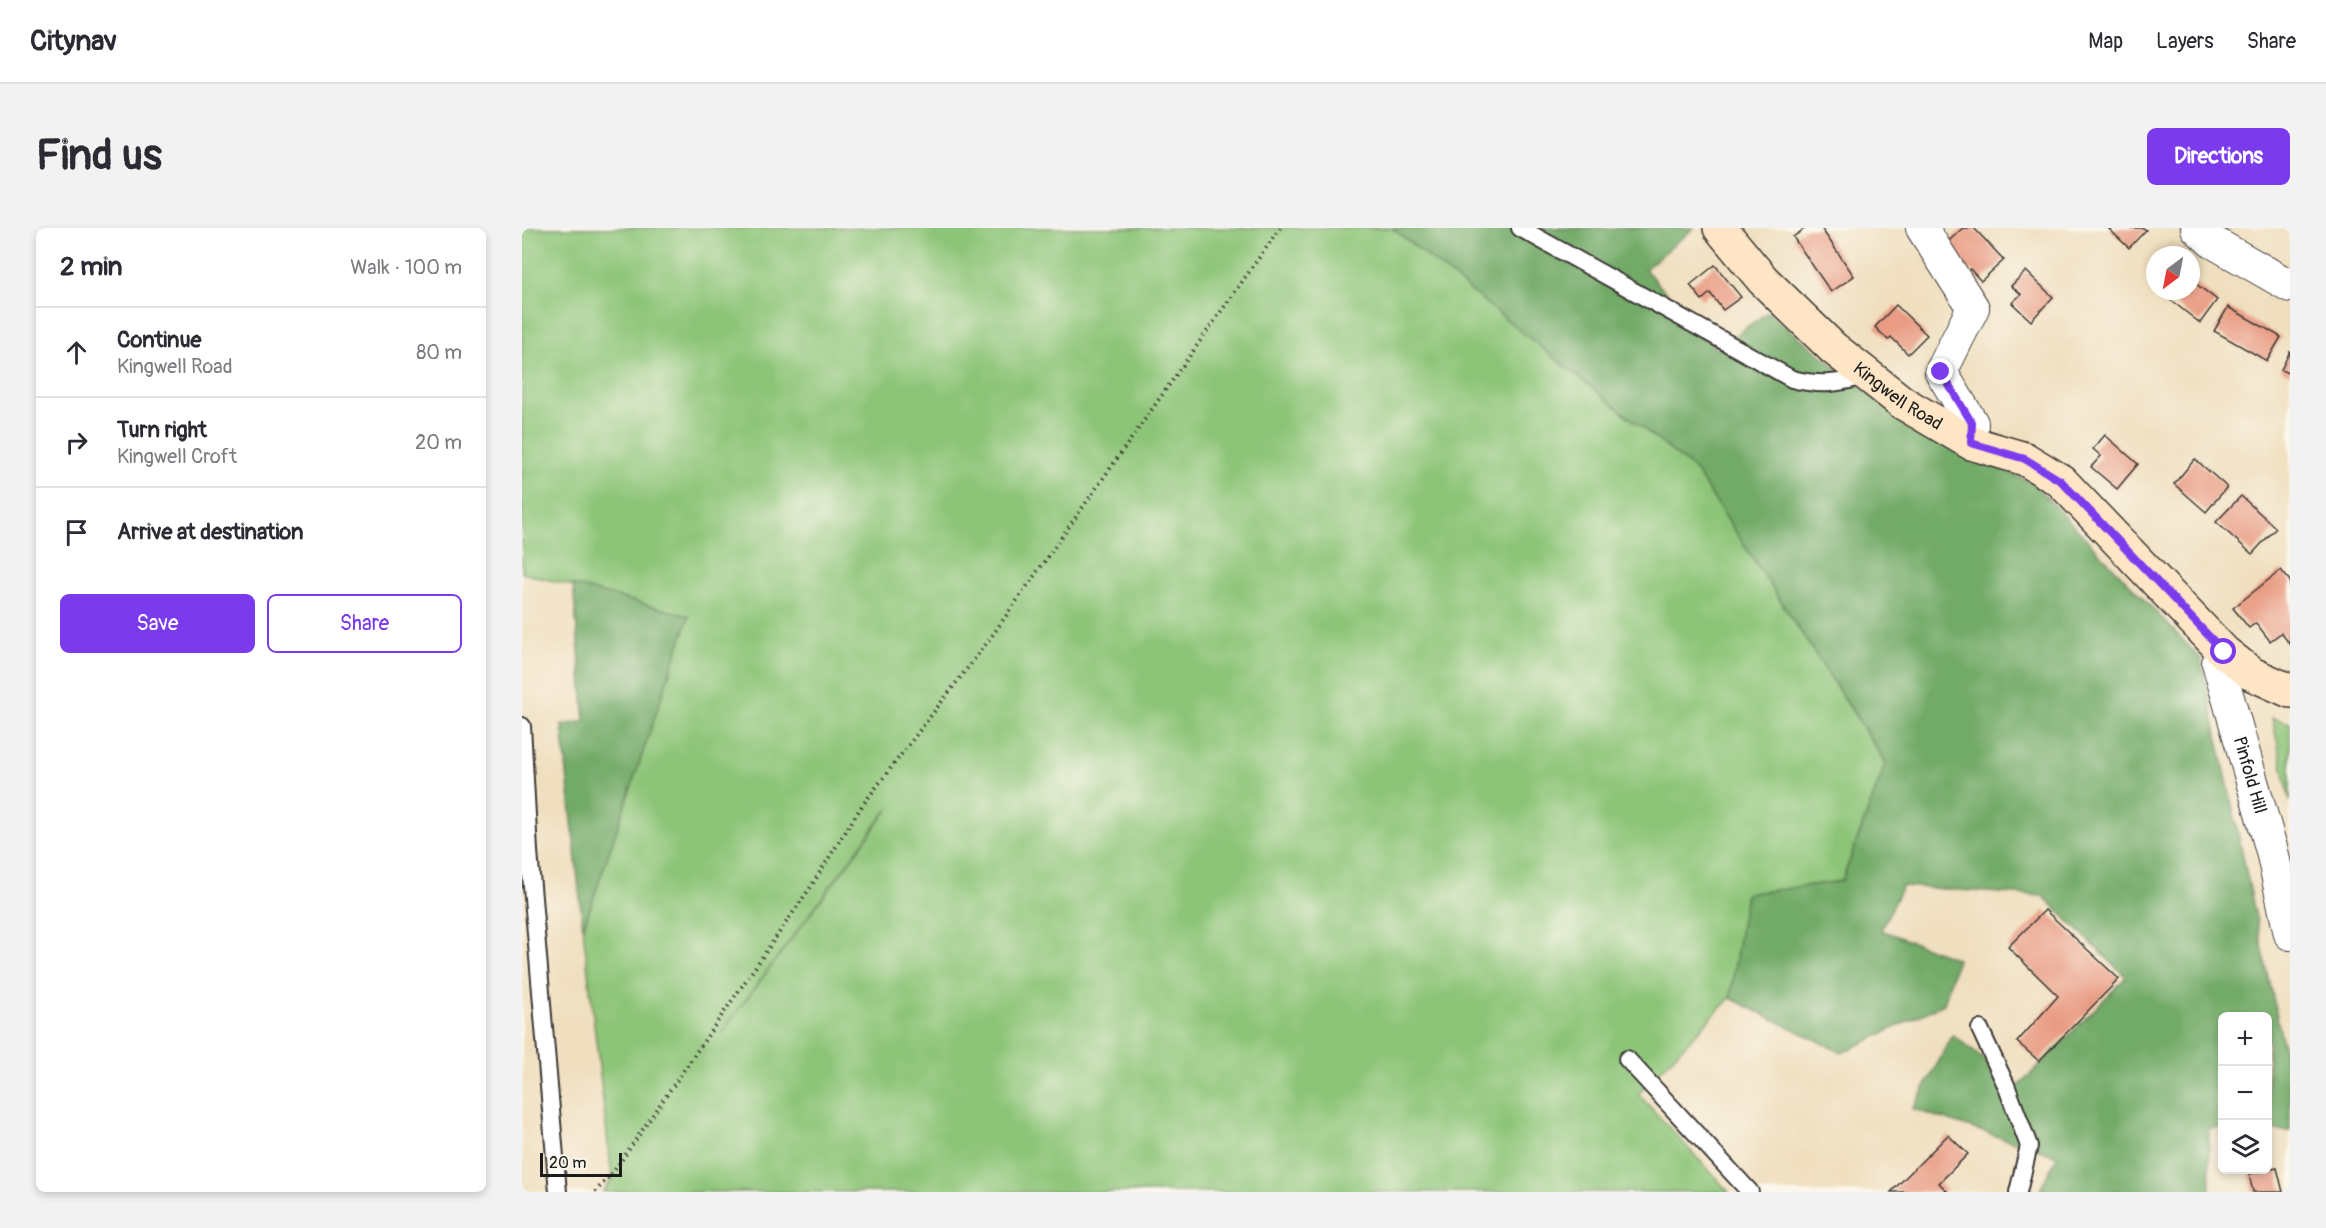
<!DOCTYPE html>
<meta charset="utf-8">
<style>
:root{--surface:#fff;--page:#f2f2f3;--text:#2b2b33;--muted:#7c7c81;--line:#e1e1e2;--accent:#7c3aed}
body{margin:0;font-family:Pangolin,sans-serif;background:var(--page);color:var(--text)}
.controls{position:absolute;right:18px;bottom:18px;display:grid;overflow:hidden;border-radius:9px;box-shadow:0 3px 9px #0003}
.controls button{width:54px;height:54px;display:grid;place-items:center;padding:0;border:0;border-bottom:2px solid var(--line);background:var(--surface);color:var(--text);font:30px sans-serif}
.compass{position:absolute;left:1624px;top:18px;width:54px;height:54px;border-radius:50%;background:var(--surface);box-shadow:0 3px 9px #0003;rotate:212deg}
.scale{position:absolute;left:18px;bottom:15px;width:82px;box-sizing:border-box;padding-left:6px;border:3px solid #1c1c1c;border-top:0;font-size:16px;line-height:21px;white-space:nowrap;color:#1c1c1c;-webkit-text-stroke:4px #fbf7ec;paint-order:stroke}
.stop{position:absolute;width:18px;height:18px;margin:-14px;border:4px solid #7c3aed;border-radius:50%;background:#fff}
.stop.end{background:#7c3aed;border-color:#fff;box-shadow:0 2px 6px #0008}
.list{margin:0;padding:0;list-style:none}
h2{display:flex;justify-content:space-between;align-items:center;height:78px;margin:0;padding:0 24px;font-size:26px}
h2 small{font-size:20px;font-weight:400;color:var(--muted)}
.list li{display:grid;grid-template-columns:39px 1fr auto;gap:18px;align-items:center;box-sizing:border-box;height:90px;padding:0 24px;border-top:2px solid var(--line)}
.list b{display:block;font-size:22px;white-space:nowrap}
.list p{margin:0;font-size:20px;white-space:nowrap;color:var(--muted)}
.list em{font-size:20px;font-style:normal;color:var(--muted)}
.actions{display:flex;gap:12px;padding:18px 24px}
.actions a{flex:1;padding:14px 0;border:2px solid var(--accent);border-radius:9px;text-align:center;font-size:21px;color:var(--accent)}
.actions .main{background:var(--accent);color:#fff}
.icon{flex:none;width:33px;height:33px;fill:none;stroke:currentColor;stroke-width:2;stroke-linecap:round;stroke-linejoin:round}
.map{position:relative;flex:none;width:1768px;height:964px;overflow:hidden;border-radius:9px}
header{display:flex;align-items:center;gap:36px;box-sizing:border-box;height:84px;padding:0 30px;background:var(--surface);border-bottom:2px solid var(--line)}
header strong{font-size:28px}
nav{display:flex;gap:33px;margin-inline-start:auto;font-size:21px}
.intro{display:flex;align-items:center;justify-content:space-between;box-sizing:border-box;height:144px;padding:0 36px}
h1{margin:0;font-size:42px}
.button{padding:15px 27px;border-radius:9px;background:var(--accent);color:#fff;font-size:21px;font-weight:700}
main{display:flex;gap:36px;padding:0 36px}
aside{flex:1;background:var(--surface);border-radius:9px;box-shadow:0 3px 9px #0003}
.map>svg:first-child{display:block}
.green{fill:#8dc578;stroke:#54704a;stroke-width:1.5;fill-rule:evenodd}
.forest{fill:#72aa68;stroke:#476342;stroke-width:1.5}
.building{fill:#e99b83}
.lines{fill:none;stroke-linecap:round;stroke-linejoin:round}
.lane-casing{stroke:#3c3934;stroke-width:20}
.street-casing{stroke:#3c3934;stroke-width:34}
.secondary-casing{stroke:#3c3934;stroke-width:36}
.path{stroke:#3c3934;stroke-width:4;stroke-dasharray:1.5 4.5;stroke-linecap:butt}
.lane{stroke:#fff;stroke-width:16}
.street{stroke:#fff;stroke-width:32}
.secondary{stroke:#fde5c5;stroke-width:33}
.route{stroke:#7c3aed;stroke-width:8}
.labels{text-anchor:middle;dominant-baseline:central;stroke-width:4.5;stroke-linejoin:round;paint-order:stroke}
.street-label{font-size:18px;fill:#1c1c1c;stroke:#fbf7ec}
</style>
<header>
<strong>Citynav</strong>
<nav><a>Map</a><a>Layers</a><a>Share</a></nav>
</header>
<div class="intro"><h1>Find us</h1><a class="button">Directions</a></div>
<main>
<aside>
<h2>2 min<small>Walk · 100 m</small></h2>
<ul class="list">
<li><svg class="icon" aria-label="ahead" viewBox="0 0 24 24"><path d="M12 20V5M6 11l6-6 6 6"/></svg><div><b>Continue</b><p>Kingwell Road</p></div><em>80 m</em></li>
<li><svg class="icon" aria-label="right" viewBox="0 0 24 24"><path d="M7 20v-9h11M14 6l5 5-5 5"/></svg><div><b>Turn right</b><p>Kingwell Croft</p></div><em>20 m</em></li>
<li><svg class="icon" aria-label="arrive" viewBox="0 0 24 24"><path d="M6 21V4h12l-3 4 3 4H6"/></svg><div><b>Arrive at destination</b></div></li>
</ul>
<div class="actions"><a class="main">Save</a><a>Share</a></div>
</aside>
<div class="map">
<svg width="1768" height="964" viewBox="0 0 1768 964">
<rect width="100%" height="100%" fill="#fbf7ec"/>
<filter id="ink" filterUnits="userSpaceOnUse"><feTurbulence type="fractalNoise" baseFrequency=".0167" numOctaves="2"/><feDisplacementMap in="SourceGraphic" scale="12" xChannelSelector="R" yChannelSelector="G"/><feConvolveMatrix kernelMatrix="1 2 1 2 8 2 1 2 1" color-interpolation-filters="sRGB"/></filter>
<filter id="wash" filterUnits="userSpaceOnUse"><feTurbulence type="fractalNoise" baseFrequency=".008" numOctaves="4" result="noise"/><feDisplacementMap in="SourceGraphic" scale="24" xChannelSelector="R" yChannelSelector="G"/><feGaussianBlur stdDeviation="1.35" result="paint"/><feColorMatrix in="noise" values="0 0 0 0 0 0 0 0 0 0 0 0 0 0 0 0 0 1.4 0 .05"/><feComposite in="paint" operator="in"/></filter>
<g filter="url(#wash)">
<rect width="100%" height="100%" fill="#f0dfbf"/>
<g class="green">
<path d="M0,0H870L1173,242L1364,535L1320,653L1224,666L1208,770L1116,866L1207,964H81L90,950L61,701L167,388L0,345ZM366,582L199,805L365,582Z"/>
<path d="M1750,490L1768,495V573Z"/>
</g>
<g class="forest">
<path d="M870,0H1172L1123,41L1194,121L1246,84L1394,204L1511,255L1679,431L1768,849V903L1746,902V788H1700V900H1687L1688,964H1517L1535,928L1391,881L1431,807L1496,859L1604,749L1521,668L1380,658L1359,702L1435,731L1422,776L1320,825L1208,770L1224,666L1320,653L1364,534L1173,242Z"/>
<path d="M51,357L167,388L61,701L40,497L63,493Z"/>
</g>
<g id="blocks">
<g class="building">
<path d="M1284,0H1299L1332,48L1309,64L1271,9Z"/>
<path d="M1441,0H1452L1482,32L1459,53L1448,41L1441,47L1420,19Z"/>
<path d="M1586,0H1621L1624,2L1607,20Z"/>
<path d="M1193,37L1219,69L1201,82L1188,65L1180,72L1168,57Z"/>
<path d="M1504,43L1531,69L1509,93L1490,75L1499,66L1489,58Z"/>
<path d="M1669,52L1695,72L1678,95L1637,63H1669Z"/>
<path d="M1374,77L1405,107L1386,126L1369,109L1366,112L1353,99Z"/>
<path d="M1706,79L1759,109L1745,133L1692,103Z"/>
<path d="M1768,123V146L1759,142Z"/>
<path d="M1583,207L1616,236L1595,261L1569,239L1579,228L1571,221Z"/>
<path d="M1673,231L1705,259L1684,284L1652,256Z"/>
<path d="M1719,268L1754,300L1730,326L1694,294Z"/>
<path d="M1759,342L1768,353V416L1759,405L1748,413L1734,395L1727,400L1711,380Z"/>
<path d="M1523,682L1597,751L1517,833L1495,814L1536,768L1486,719Z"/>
<path d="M1426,907L1446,926L1417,955L1426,964H1369Z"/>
<path d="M1755,940L1761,964H1731L1727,946Z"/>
</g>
</g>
</g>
<g filter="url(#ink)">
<use href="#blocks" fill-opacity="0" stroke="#3c3934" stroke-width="1.5"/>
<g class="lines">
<g class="lane-casing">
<g id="lane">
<path d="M998,0L1270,151C1298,158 1318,156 1345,147"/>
<path d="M0,498L7,623L36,964"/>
<path d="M1458,801L1484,857L1507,918L1496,964"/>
<path d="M1105,831L1228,964"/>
</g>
</g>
<g class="street-casing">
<g id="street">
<path d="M1400,0L1451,80L1419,144L1450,195L1449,215"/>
<path d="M1675,0L1689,13L1768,58"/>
<path id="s1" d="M1702,424L1696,435L1750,623L1768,706"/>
</g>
</g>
<g class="secondary-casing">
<g id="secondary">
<path id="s2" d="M1198,0L1241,52L1311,120L1381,175L1449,215L1503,231L1539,253L1702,424L1730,446L1768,463"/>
</g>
</g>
<path class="path" d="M73,964L92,943L288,660L339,579L467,412L758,0"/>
<use href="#lane" class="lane"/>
<use href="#street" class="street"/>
<use href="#secondary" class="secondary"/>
</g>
</g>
<g class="lines" filter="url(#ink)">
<path class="route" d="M1419,144L1450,195L1449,215L1503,231L1539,253L1702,424"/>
</g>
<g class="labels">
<g class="street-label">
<text stroke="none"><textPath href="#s2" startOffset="246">Kingwell Road</textPath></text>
<text stroke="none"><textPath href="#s1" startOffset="129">Pinfold Hill</textPath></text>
</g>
</g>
</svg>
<div class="controls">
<button>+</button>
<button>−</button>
<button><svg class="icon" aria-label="layers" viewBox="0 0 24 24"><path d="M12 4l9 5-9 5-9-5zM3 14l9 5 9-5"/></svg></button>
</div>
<svg class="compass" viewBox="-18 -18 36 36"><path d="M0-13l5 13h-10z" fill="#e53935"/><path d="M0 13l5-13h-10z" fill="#7c7c81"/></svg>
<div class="scale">20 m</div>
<div class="stop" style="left:1702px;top:424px"></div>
<div class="stop end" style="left:1419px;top:144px"></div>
</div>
</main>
